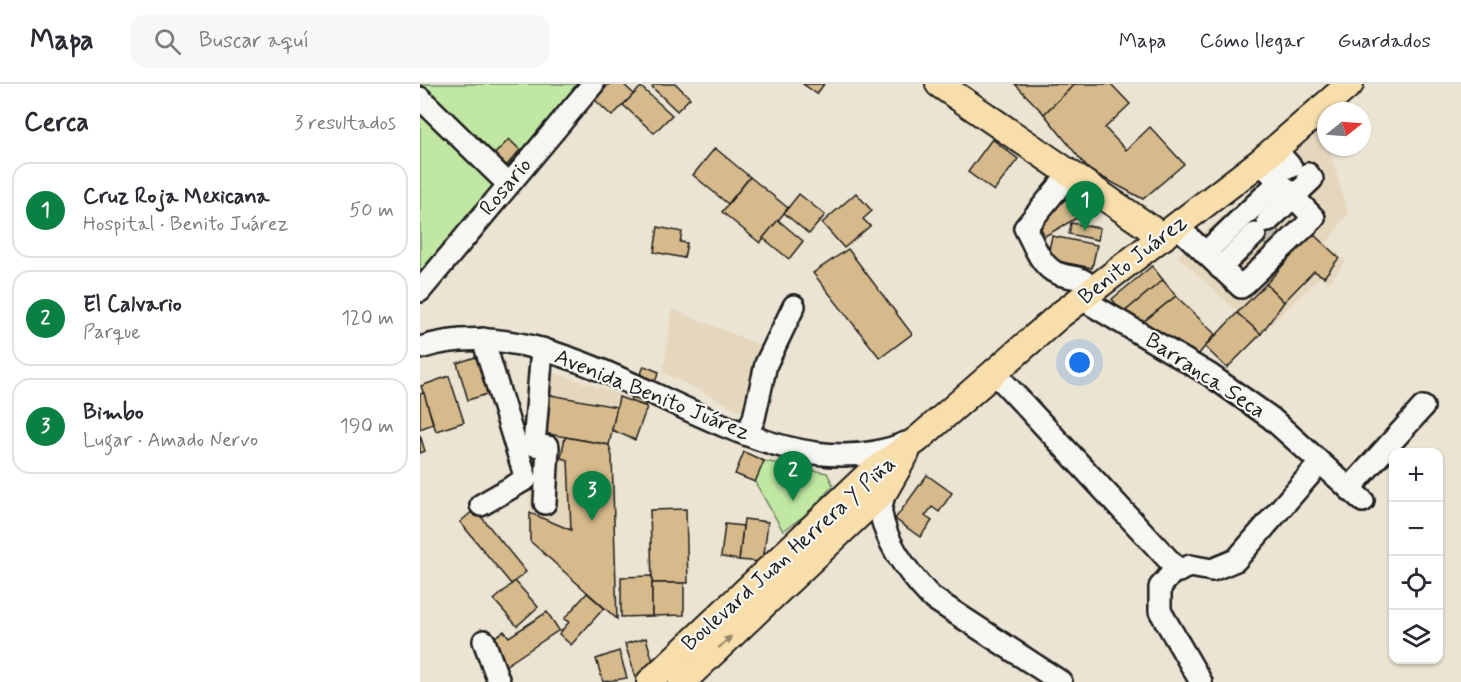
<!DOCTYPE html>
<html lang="es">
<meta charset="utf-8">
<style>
:root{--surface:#fff;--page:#f7f7f7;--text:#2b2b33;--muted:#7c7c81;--line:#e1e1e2;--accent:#0b8043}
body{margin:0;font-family:Mynerve,sans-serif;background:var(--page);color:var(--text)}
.controls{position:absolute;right:18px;bottom:18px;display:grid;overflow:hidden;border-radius:12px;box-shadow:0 2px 4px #0004}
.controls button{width:54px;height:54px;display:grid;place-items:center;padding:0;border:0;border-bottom:2px solid var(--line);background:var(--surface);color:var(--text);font:30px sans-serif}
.compass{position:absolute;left:897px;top:18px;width:54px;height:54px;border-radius:50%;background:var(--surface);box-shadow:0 2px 4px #0004;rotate:73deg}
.you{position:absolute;left:660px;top:279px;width:21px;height:21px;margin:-15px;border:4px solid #fff;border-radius:50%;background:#1a73e8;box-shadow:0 0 0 9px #1a73e833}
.badge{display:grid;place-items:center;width:39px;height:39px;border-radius:50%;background:var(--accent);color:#fff;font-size:20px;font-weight:700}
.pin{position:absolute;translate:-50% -50px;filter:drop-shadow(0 2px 3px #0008)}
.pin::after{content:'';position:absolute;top:32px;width:21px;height:18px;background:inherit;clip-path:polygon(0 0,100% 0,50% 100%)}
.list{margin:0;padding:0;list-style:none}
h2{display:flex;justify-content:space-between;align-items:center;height:78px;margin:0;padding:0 24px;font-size:26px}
h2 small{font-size:20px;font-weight:400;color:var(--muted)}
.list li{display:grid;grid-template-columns:39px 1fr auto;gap:18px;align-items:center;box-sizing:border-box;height:96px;margin:0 12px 12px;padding:0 12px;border:2px solid var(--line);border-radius:18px}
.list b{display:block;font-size:22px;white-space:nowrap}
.list p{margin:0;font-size:20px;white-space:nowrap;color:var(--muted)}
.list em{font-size:20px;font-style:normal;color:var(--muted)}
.icon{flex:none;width:33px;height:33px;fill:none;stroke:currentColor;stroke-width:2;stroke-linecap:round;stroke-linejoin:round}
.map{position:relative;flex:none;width:1041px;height:598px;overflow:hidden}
header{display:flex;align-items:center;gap:36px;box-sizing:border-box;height:84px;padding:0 30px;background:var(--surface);border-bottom:2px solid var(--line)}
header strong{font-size:28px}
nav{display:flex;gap:33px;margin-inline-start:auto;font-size:21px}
.search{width:420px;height:54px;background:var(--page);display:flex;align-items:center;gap:15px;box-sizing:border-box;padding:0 21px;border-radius:18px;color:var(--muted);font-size:22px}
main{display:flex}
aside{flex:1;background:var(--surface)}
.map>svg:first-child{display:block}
.built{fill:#e5d7bd}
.green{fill:#c0e8a3;stroke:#6e8260;stroke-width:1.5}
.building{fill:#d6ba8b;stroke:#1c1c1c;stroke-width:1.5}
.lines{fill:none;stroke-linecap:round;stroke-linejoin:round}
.minor-tunnel{stroke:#c2bcae;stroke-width:21;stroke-dasharray:21 10;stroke-linecap:butt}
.minor-casing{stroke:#1c1c1c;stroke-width:26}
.major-casing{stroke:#1c1c1c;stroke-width:30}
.minor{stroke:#f6f6f2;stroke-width:21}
.major{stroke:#f8deab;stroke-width:26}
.oneway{fill:#95876b}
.labels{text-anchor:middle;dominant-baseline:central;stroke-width:4.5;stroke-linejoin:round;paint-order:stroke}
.street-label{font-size:22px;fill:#1c1c1c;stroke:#f6f6f2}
</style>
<header>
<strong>Mapa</strong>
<div class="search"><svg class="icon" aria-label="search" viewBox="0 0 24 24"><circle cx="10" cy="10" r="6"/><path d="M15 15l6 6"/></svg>Buscar aquí</div>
<nav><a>Mapa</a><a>Cómo llegar</a><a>Guardados</a></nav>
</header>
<main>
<aside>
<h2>Cerca<small>3 resultados</small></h2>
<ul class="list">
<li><span class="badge">1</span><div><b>Cruz Roja Mexicana</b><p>Hospital · Benito Juárez</p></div><em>50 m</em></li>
<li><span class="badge">2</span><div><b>El Calvario</b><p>Parque</p></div><em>120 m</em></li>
<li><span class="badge">3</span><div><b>Bimbo</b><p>Lugar · Amado Nervo</p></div><em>190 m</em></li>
</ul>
</aside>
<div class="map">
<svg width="1041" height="598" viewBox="0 0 1041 598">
<rect width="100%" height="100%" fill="#ece4d3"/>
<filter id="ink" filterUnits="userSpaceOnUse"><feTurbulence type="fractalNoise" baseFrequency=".0167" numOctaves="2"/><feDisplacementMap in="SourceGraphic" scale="12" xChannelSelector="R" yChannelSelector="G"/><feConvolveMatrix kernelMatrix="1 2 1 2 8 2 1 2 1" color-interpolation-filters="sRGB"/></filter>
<g filter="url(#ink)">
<g class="built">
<path d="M903,43L906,63H909L928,130L907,159L926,177L909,199L900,193L841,250L757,172Z"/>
<path d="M252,225L347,264L328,330L243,289Z"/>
<path d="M108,280L200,310L189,361L192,372L197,535L110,457Z"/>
</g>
<g class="green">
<path d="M0,0H160L0,196Z"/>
<path d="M344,377L407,389L413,401L392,426L363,447L335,398Z"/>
</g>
<g class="building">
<path d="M189,0H203L214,10L192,32L175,16Z"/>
<path d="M236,0H256L270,14L257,27L232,3Z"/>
<path d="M383,0H404L397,10Z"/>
<path d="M595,0H655L624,30Z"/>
<path d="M655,0H691L710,20L685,44L706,66L730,43L764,80L723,115L669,86L624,30Z"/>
<path d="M221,3L252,31L234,49L203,21Z"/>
<path d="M89,55L100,66L81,88L69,76Z"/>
<path d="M572,55L598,75L574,107L548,88Z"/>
<path d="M295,64L330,93L308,120L273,91Z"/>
<path d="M330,93L368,124L340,159L302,128Z"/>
<path d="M436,109L452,127L443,135L450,142L424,164L402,139Z"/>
<path d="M379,110L405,131L389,150L364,129Z"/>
<path d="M651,112L662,131L625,152L616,135Z"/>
<path d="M836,125L868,156L855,169L822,139Z"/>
<path d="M358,136L383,157L369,175L343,154Z"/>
<path d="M651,139L680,144L678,156L649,150Z"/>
<path d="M238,143L262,148L260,158L267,159L264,174L234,168Z"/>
<path d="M892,149L919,174L904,193L894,187L864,218L846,200Z"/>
<path d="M632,152L677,161L672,184L627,175Z"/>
<path d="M428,165L492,250L460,274L393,189Z"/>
<path d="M732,182L743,196L703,229L692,215Z"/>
<path d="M743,196L756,212L722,239L703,229Z"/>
<path d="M846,200L864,218L841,250L817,229Z"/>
<path d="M756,212L795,250L778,271L722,239Z"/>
<path d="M817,229L841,250L807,284L785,263Z"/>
<path d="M62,271L74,308L48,316L37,279Z"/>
<path d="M224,282L239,288L225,322L210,317Z"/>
<path d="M29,292L44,338L16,347L1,302Z"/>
<path d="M4,309L13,340L0,345V310Z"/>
<path d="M125,310L197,323L189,361L118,348Z"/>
<path d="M199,313L227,323L215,356L192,346Z"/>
<path d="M0,351L5,367L0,369Z"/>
<path d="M145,353L189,361L192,372L197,535L110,457V429L151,446L148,376L141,374Z"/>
<path d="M324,368L344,377L335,398L315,390Z"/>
<path d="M507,391L532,409L519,428L512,423L505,432L512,437L500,453L475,435Z"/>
<path d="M55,425L106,488L91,500L40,438Z"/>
<path d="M266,425L268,499H232L230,426Z"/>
<path d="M324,435L348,438L343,478L319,476Z"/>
<path d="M305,440L323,442L319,476L301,473Z"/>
<path d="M232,492V532L201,533V493Z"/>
<path d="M95,497L118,523L97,542L74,516Z"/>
<path d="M232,499H264V531L232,532Z"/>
<path d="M167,509L184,524L151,561L139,550L149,538L144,535Z"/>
<path d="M127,528L139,546L85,582L69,557L84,547L89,553Z"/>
<path d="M226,554L236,588L216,594L205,560Z"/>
<path d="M199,567L207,594L183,598L176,575Z"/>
</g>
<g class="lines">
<g class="minor-tunnel">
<path d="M828,144L841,130"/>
<path d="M842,157L855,144"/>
</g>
<g class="minor-casing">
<g id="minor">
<path d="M0,14L88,100"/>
<path d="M855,65L871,83"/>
<path d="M650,89L605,144C613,158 619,178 633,187C650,197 657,187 675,206"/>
<path d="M848,137L892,95L888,90"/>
<path d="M757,142L821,203L894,134L840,78"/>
<path d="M785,169L859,98"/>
<path d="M800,184L835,150"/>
<path d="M0,207L173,0"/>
<path d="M662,215L790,291L851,334L943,417"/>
<path d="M0,264C162,211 332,423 486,359"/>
<path d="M122,265L114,361L128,363L125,419"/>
<path d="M573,287L759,487"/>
<path d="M327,350L334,334L346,280L374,222"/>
<path d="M929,405L1003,323"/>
<path d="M465,406C464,413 460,422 461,429C466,461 490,491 511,513L641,598"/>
<path d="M61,421L106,395L63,255"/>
<path d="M64,557L79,598"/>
<path d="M781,598L740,527V503L752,489L770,482L792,486L816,476L900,379"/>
</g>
</g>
<g class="major-casing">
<g id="major">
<path d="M519,0L743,153"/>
<path d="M230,598L447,392L498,355L640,231L840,78L930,0"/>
<path d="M262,598L465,406L486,369"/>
</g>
</g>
<use href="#minor" class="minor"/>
<use href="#major" class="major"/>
</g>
<defs><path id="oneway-solid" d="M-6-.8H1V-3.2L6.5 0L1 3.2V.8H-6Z" transform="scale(1.5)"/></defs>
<use class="oneway" href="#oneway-solid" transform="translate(305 558) rotate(-43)"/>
</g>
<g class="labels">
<g class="street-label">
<text transform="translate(86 103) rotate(-50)">Rosario</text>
<text transform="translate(713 176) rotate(-38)">Benito Juárez</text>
<text transform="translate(785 292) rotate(33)">Barranca Seca</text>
<text transform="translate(232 311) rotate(22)">Avenida Benito Juárez</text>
<text transform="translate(369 470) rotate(-42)">Boulevard Juan Herrera Y Piña</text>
</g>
</g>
</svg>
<div class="controls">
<button>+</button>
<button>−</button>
<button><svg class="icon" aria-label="locate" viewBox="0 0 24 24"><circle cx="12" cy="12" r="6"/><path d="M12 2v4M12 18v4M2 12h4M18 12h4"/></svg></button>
<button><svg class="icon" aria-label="layers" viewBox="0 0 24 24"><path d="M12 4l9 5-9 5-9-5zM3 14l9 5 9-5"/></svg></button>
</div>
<svg class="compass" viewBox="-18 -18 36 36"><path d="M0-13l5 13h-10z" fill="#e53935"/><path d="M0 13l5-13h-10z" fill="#7c7c81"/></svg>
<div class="you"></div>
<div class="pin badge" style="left:665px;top:147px">1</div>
<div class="pin badge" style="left:373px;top:417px">2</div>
<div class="pin badge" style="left:172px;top:437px">3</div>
</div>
</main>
